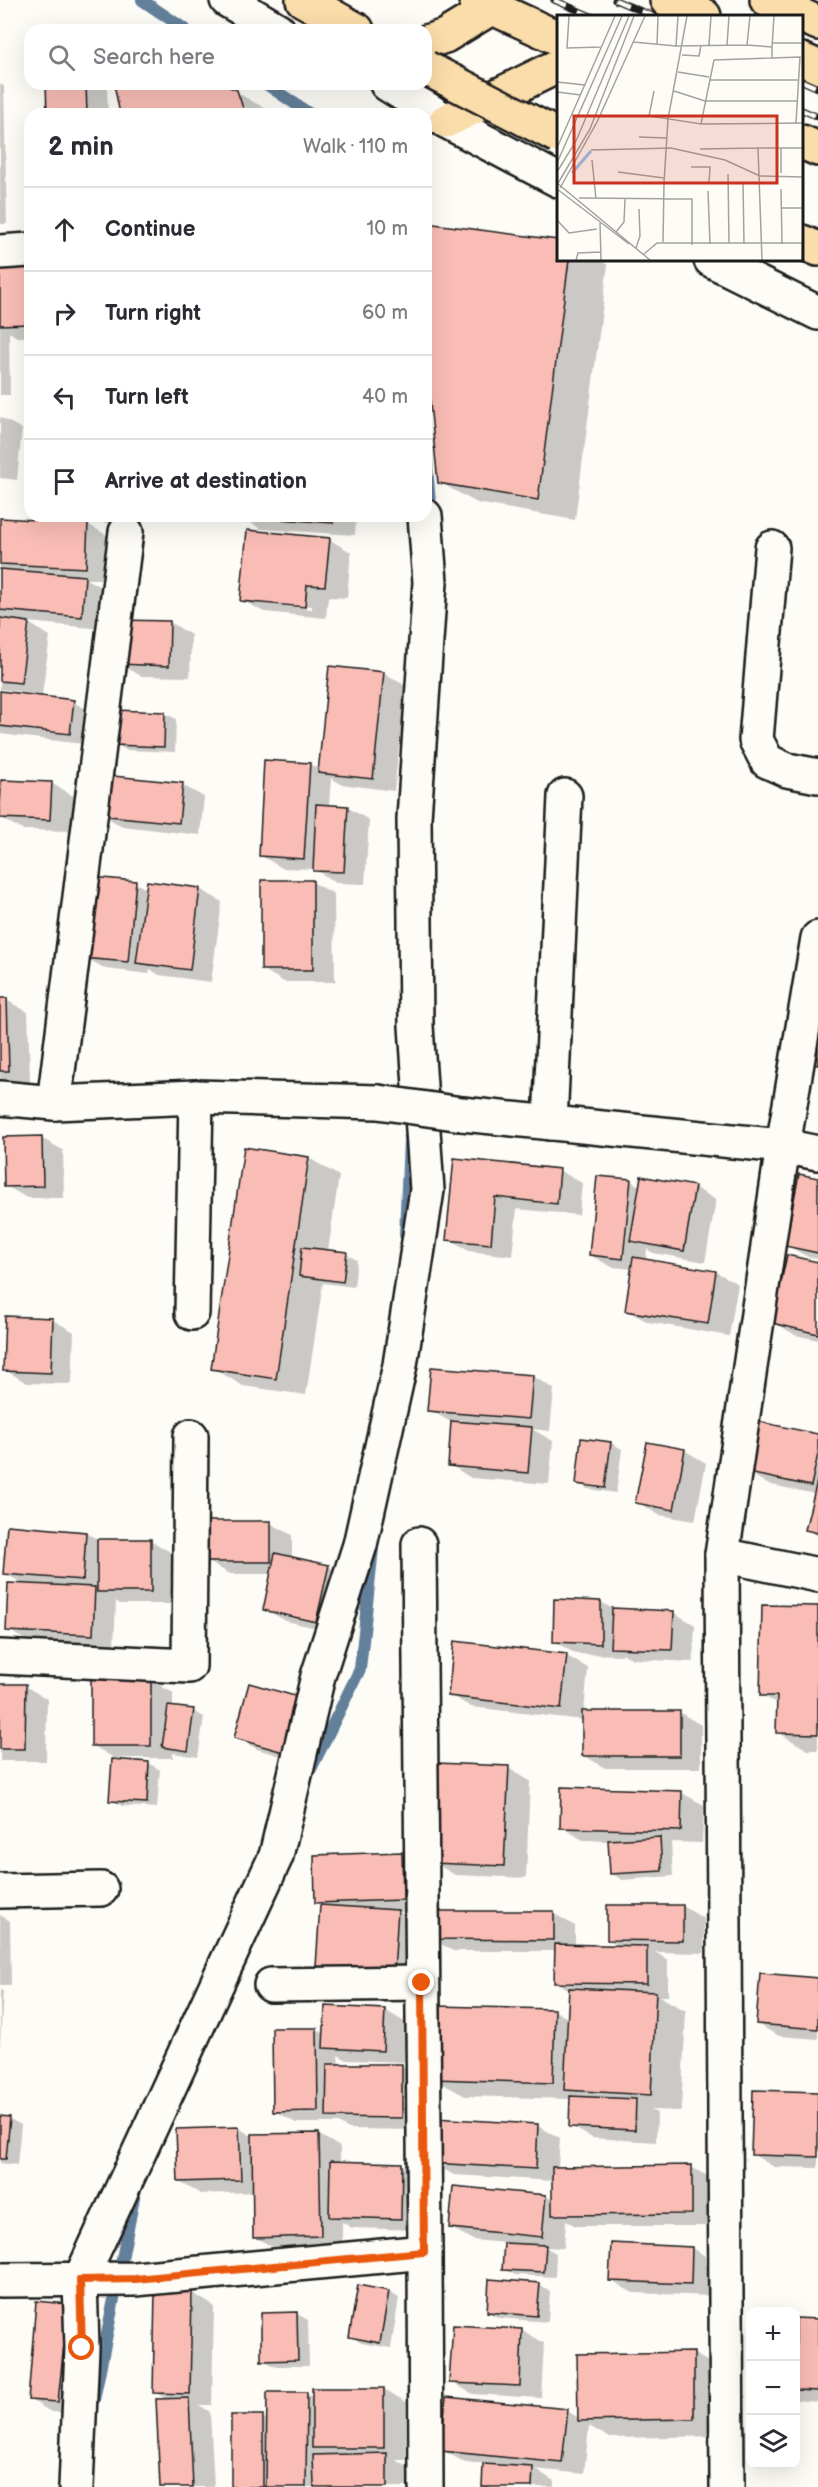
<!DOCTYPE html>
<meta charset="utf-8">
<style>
:root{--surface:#fff;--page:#f7f7f7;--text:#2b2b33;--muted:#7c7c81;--line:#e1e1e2}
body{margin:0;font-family:"Balsamiq Sans",sans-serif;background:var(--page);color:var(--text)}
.controls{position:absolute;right:18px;bottom:18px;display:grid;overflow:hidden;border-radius:12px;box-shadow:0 6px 24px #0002}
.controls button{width:54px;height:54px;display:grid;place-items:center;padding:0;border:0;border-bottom:2px solid var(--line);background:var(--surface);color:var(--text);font:30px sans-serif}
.stop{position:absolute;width:18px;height:18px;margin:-14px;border:4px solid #ea580c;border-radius:50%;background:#fff}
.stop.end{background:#ea580c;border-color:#fff;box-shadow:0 2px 6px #0008}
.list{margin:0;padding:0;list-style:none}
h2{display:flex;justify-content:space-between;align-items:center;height:78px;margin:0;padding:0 24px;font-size:26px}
h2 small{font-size:20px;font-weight:400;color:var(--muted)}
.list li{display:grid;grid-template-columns:39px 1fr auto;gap:18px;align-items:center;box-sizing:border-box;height:84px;padding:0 24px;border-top:2px solid var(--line)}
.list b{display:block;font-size:22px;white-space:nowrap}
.list em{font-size:20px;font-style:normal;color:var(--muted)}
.icon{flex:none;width:33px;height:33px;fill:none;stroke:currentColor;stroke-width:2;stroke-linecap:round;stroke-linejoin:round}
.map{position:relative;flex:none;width:818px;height:2487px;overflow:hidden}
.search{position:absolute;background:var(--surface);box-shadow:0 6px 24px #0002;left:24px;top:24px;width:408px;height:66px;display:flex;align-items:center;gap:15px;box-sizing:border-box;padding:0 21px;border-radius:18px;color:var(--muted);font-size:22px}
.panel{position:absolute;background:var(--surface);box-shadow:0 6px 24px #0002;left:24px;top:108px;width:408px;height:414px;border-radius:18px}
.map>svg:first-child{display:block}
.shadow{fill:#0003;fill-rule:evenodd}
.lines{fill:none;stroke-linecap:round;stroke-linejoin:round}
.stream{stroke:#64809b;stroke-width:12}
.building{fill:#f9bdb5;stroke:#1c1c1c;stroke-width:1.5}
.minor-casing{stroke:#1c1c1c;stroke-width:38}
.major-casing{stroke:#1c1c1c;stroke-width:38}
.minor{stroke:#fdfcf7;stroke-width:33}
.major{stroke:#fbddab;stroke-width:33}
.rail-casing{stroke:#1c1c1c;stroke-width:7}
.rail{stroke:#fdfcf7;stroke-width:4.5;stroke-dasharray:14;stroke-linecap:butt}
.minor-bridge-casing{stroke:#1c1c1c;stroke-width:38;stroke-linecap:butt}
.major-bridge-casing{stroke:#1c1c1c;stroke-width:38;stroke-linecap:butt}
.minor-bridge{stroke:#fdfcf7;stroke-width:33}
.major-bridge{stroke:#fbddab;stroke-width:33}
.route{stroke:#ea580c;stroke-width:8}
.inset-river{fill:none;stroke:#94c3ef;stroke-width:3}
.inset-road{fill:none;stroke:#a3a29f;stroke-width:1.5}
.view{fill:#c8321e;fill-opacity:0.15;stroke:#c8321e;stroke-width:3}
.inset-edge{fill:none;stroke:#1c1c1c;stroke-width:3}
</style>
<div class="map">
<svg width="818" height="2487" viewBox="0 0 818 2487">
<rect width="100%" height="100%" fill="#fdfcf7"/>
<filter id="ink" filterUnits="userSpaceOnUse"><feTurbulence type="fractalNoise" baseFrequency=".0167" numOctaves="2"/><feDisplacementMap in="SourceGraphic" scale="12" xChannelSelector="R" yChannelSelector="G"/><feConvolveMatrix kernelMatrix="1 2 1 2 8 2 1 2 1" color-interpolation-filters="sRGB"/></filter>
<g filter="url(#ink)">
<g class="shadow">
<path d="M0,84L4,86L7,224H0Z"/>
<path d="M48,84H107L108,114H48Z"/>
<path d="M115,84H218L236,92L268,110L269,114H121Z"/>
<path d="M426,224L558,242V260H599L608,265L575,520L477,503L439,482L426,348Z"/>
<path d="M30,268V337H17L9,332L10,395H0V269Z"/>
<path d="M0,417L22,429L17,480L0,478Z"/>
<path d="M55,516H114V523L84,522L110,537L108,579H86L106,590L103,629L27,622L50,636L42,695L0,689V520L67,523Z"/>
<path d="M159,516H356L355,535L261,529L243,518Z"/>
<path d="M330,540L351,552L347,598L328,597L326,618L264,612L242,600ZM263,601L312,606V609L263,604Z"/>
<path d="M170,622L191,635L190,677L141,676L119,663Z"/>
<path d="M384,673L406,686L394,791L341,784L331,778L329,806L347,807L369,820L365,884L336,883L314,869L282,868L260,855L310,764L320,770Z"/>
<path d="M0,693L73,702L95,714L91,745L0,734Z"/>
<path d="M116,711L165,713L176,719L175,752L126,750L115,744Z"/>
<path d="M51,783L73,796L72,831L23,830L1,818L2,795H0V787Z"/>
<path d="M182,785L204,797L200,835L122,826L100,814Z"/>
<path d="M312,882L334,894L335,982H284L262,969Z"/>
<path d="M136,883L148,890L200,889L222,902L211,982L159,975L150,969L149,974L106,969L84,957Z"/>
<path d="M0,1000H6L28,1012L30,1083L0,1084Z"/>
<path d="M41,1138L63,1150L64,1198H27L6,1186Z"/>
<path d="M246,1149L309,1158L339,1176L328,1251L346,1254L357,1260L354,1287L323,1283L306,1395L243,1386L213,1368Z"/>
<path d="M455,1160L560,1171L582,1183L579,1215L517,1209L512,1256L469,1251L448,1239Z"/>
<path d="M598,1178L631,1181L641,1187H694L716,1200L705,1262L653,1253L647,1249L646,1260L716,1272L738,1284L729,1336L648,1322L626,1310L633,1269L612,1267L590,1255Z"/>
<path d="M818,1180V1259L808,1257L786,1245Z"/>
<path d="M818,1263V1340L795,1335L774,1322Z"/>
<path d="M53,1320L74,1332L72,1384L27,1383L5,1370Z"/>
<path d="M533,1376L554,1389L550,1431L532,1429L553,1441L549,1484L471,1478L450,1465L453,1423L429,1410Z"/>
<path d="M818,1436V1536L807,1530L815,1494L767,1484L746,1471Z"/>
<path d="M611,1443L622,1449L616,1493L588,1489L577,1483Z"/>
<path d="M684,1450L706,1463L695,1521L659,1515L637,1502Z"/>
<path d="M270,1523L292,1535V1559L328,1566L350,1579L338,1633L286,1621L264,1609L272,1574H230L208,1562Z"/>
<path d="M8,1527L86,1533L99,1540H150L172,1553V1604H120L116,1601L114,1646L29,1642L8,1630L27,1586L4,1573Z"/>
<path d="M601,1602L613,1609L673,1612L695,1625L693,1662L633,1659L622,1653V1655L576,1654L555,1642Z"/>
<path d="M818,1608V1750H808L777,1732L778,1704L761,1695Z"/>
<path d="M567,1656L588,1668L584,1712H679L701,1725V1768H605L583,1755V1720L471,1707L450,1695Z"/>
<path d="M151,1680L173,1693V1708L193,1711L204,1717L198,1757L173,1753V1758H114L92,1745Z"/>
<path d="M0,1685L25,1686L47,1699L46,1761H0Z"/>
<path d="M250,1685L308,1764L257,1749L236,1737Z"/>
<path d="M113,1761L149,1763L160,1770L157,1808L122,1806L111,1800Z"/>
<path d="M508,1768L530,1781L526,1878L455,1875L433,1862Z"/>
<path d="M682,1793L704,1805L702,1843L671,1842L673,1876L622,1880L611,1873L609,1841L583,1840L561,1827Z"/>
<path d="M401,1854L423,1866L424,1911L400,1912L419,1924L415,1983L339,1979L318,1966L322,1905L317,1902Z"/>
<path d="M683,1906L704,1919V1953L655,1952L668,1960V1996H659L686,2011L681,2111L651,2110L657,2113L656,2142L592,2138L571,2126L572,2099L465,2096L434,2079L555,2011L569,2019L570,1991L556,1982V1951H453L431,1938L553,1913L575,1926V1946L621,1947L608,1939Z"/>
<path d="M0,1915L10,1921L11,1985H0Z"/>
<path d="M818,1979V2039L779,2036L757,2024Z"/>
<path d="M0,1990L3,1991L0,2050Z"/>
<path d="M385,2010L406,2023L404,2062L347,2060L338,2055L339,2065L402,2066L424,2078L423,2130L349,2129L338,2123H296L275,2111L316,2029L326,2034Z"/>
<path d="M818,2093V2168L774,2167L752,2154Z"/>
<path d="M0,2118L10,2119L21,2125L17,2165L0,2163Z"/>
<path d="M538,2126L560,2138L558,2168L691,2167L713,2179L714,2226H576L566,2221L564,2248L545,2247L556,2253L555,2277L515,2275L504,2269L505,2243L473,2240L451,2228L454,2188L546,2196L554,2201L553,2181L454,2175L432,2163Z"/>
<path d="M239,2128L253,2137L318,2134L340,2147V2163L402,2165L424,2177L422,2230L352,2228L342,2222V2248L276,2249L255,2237L254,2192L201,2194L179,2182Z"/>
<path d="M692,2248L714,2261L712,2296L633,2293L611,2281Z"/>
<path d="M539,2284L550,2291L548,2322L499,2318L488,2312Z"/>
<path d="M389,2292L399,2298L391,2348L361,2343L351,2336Z"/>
<path d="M192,2293L214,2306L212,2405H199L210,2412L214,2487H161L168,2400L154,2392Z"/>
<path d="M67,2305L80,2413L51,2412L29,2399Z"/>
<path d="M297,2314L308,2320L309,2366H274L263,2360Z"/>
<path d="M796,2320L818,2321V2402L796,2400Z"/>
<path d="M522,2330L544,2343L541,2398L473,2394L451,2382Z"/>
<path d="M693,2353L724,2371V2436L610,2438L589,2426L584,2474L535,2469L554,2481V2487H483L484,2464L464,2462L442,2450L567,2411L579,2418Z"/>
<path d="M384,2389L406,2402V2460H396L408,2467L409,2487H233L262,2417L268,2420L306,2394L314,2398Z"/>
</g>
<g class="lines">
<g class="stream">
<path d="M142,0L186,30"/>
<path d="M266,84L310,114"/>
<path d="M426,456L431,516"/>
<path d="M405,1235L409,1139"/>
<path d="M309,1773L360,1669L373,1548"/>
<path d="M94,2400L136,2188"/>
</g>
</g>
<g class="building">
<path d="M46,84H86L87,114H47Z"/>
<path d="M114,84H222L237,90L245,114H120Z"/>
<path d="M426,223L558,240V260H569L538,500L438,483L426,363Z"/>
<path d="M0,267H30V324L0,325Z"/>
<path d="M238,516H334L333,523Z"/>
<path d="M0,518L88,523L86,568L0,564Z"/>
<path d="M247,530L330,538L325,586L307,585L305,607L240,601Z"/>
<path d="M0,569L85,576L82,617L0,610Z"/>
<path d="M0,618L29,622L21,683L0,681Z"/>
<path d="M119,620L170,621L169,666L118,664Z"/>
<path d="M329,666L384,672L373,779L318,773Z"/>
<path d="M0,691L74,700L70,734L0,726Z"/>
<path d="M115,710L165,712L164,747L113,745Z"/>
<path d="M264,760L310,763L304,859L259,856Z"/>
<path d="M103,775L183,783L179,823L99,815Z"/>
<path d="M1,780L52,782L50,820L0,818Z"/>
<path d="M316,804L348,806L344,872L313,871Z"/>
<path d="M91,877L136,881L128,962L82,958Z"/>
<rect x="261" y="880" width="52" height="90"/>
<path d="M147,881L200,888L190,970L136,963Z"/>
<path d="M0,998H7L9,1071H0Z"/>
<path d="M818,1033V1065L810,1063Z"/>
<path d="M42,1136L43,1186L4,1187L3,1137Z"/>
<path d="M244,1147L309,1157L276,1379L211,1369Z"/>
<path d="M454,1158L560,1169L557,1204L495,1197L491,1244L446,1240Z"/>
<path d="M799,1174L818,1178V1253L785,1246Z"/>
<path d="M597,1176L631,1179L623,1259L589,1255Z"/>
<path d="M641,1176L695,1186L684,1251L630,1241Z"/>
<path d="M302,1247L347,1252L343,1282L299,1276Z"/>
<path d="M787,1255L818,1262V1334L772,1323Z"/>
<path d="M633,1257L716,1271L708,1324L625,1311Z"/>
<path d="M5,1316L53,1318L51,1373L3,1371Z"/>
<path d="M431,1367L533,1375L529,1419L427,1411Z"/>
<path d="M451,1421L532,1427L528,1473L448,1466Z"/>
<path d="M755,1421L818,1434V1454L811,1486L744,1472Z"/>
<path d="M581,1438L611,1442L605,1488L576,1484Z"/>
<path d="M647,1442L685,1449L674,1510L635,1503Z"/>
<path d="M818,1477V1533L805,1530Z"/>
<rect x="207" y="1521" width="64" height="41"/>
<path d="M7,1525L86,1532L83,1580L3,1574Z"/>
<rect x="97" y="1539" width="54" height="53"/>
<path d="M275,1553L329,1565L316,1622L263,1610Z"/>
<path d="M8,1583L95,1587L93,1635L6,1631Z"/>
<path d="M554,1599L601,1601V1644L553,1642Z"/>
<path d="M762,1605L818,1606V1734L776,1733L777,1696H760Z"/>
<path d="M612,1608L674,1611L672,1650L610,1648Z"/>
<path d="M454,1641L567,1654L561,1709L448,1696Z"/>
<rect x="91" y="1679" width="60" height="67"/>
<path d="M249,1683L302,1698L287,1753L234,1738Z"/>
<path d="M0,1684H26L25,1749H0Z"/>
<path d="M168,1706L194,1709L188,1751L162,1747Z"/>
<rect x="582" y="1711" width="98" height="45"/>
<path d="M112,1759L149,1762L147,1803L109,1801Z"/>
<path d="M436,1763L509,1766L504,1866L431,1863Z"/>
<path d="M561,1787L682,1791L681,1831L560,1828Z"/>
<path d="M660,1837L662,1871L610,1874L608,1840Z"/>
<path d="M402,1852L403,1900L315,1903L314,1855Z"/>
<path d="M320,1905L398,1910L394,1972L316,1967Z"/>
<path d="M607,1905H683V1941L607,1940Z"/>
<path d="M430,1911H554V1940L430,1939Z"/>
<path d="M555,1944L647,1946V1984L554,1983Z"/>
<path d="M760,1973L818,1978V2029L756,2024Z"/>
<path d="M569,1988L656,1992L651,2095L564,2090Z"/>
<path d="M325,2006L385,2009L383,2051L323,2048Z"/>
<path d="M435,2006L555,2009L553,2083L433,2079Z"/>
<path d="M272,2028H317L318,2111L273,2112Z"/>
<path d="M327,2064H402V2118L326,2117Z"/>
<path d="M753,2090L818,2092V2157L751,2155Z"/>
<path d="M570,2096L636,2099L635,2130L569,2127Z"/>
<path d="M0,2116L10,2117L6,2159H0Z"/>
<path d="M433,2118L538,2124L536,2169L431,2163Z"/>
<path d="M239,2127L241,2180L178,2182L176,2129Z"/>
<path d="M319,2133L321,2236L253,2238L252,2134Z"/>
<path d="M330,2161L402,2163L401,2219L329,2217Z"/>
<path d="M692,2165V2214L552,2215V2167Z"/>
<path d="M453,2186L546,2195L542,2237L449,2228Z"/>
<path d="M504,2243L546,2245L544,2272L502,2270Z"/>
<path d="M611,2243L692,2247L691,2284L609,2281Z"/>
<path d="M489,2279L540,2283L537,2316L487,2312Z"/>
<path d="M358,2285L389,2291L380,2343L349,2337Z"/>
<path d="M155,2291L192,2292L190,2394L153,2393Z"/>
<path d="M36,2301L68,2304L58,2402L28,2400Z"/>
<path d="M297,2312L298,2360L261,2361V2313Z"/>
<path d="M796,2318L818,2319V2391L796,2390Z"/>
<path d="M453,2325L522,2329L520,2386L449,2383Z"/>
<path d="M694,2352V2419L578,2421L577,2354Z"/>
<rect x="312" y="2388" width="72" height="60"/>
<path d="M267,2392H307L306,2487H266Z"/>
<path d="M446,2397L568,2409L562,2463L441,2451Z"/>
<path d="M189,2398L193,2487H160L156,2399Z"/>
<rect x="231" y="2415" width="32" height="72"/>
<path d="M387,2453V2487H314L313,2455Z"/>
<path d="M483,2464L533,2467L532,2487H482Z"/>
</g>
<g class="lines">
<g class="minor-casing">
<g id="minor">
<path d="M227,0L278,30"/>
<path d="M387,84L446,121L558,180"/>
<path d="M0,252L30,250"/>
<path d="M711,260L818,313"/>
<path d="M772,548L756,740L767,761L787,770L818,776"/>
<path d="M818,938L783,1146L722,1555L818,1575"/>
<path d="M0,1098L54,1103L196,1097L378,1102"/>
<path d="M54,1103L126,532"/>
<path d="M462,1114L783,1146L818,1153"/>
<path d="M550,1123L565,796"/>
<path d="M192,1313L196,1097"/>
<path d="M419,1544L425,2252"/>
<path d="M722,1555L727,2487"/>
<path d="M0,1657L189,1666L191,1436"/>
<path d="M0,1891L101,1889"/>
<path d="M271,1985L422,1983"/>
<path d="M0,2280L135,2279L425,2252L426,2487"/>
<path d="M76,2487L82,2348L80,2280L276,1856L318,1676L360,1545L400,1365L427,1190L416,1026L414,818L430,582L425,516"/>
</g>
</g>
<g class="major-casing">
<g id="major">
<path d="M303,0L357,30"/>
<path d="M476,0L558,38"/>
<path d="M667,0L704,16"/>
<path d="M767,0L818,23"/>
<path d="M426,42L445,36L491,8"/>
<path d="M802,60L818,67"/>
<path d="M446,121L558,66"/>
<path d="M802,142L818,149"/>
<path d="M802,242L818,249"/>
</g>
</g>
<use href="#minor" class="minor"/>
<use href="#major" class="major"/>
<g class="rail-casing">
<g id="rail">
<path d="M554,0L591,16"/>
<path d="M615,0L653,16"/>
<path d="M802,81L818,88"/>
<path d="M802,110L818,117"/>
</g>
</g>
<use href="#rail" class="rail"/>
<g class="minor-bridge-casing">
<path id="minor-bridge" d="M378,1102L462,1114"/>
</g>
<g class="major-bridge-casing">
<path id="major-bridge" d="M426,68L558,136"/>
</g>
<use href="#minor-bridge" class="minor-bridge"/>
<use href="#major-bridge" class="major-bridge"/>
</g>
</g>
<g class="lines" filter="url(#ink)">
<path class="route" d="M82,2348L80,2280L135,2279L424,2252L422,1983"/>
</g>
<g transform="translate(557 15)">
<rect width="246" height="246" fill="#fdfcf7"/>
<path class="inset-river" d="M15,158L34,136"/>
<path class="inset-road" d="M12,1L10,33L45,32M121,1L119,31L190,30L193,1M76,27L119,31M215,28H246M100,30L101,1M152,30L154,1M170,30L172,1M190,30L215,32L217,1M125,40L142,41L144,30M215,43L243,42L239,108M121,57L152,62M152,65H241M0,67L28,70M97,76L92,101L144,109L157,45L215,43V32M117,76L148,86H240M0,77L24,80M144,109L246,108M82,122L109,123M0,133L58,1M143,134L201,133M34,135L114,133L168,145L203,161L246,162M35,145L39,184M0,148L65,1M0,157L19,126L72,1M61,157L107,163M224,158V133M171,159L172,228M0,168L93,245M107,168L111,104L130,1M186,168L187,229M0,170L33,114L77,1M3,173L40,107L88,1M0,174L72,229M224,174L225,229M151,176L153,229M22,183L135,184V230M224,193H246M0,205L12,218L40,214M43,208L44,245M59,217L67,207L68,184M106,227L107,168H152L153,152H134M79,233L83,221L82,194M87,239L100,228H246M19,245L21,238L44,237M205,245L201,133H246M245,245L246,214"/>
<path class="view" d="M17,101H220V168H17Z"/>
<rect width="246" height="246" class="inset-edge"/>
</g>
</svg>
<div class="controls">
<button>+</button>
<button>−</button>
<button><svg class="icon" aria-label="layers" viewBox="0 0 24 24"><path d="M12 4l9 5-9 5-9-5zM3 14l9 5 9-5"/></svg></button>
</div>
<div class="stop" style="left:82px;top:2348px"></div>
<div class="stop end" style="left:422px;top:1983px"></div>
<div class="search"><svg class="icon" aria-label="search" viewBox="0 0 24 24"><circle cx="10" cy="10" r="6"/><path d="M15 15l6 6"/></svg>Search here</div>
<section class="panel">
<h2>2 min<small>Walk · 110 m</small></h2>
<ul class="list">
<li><svg class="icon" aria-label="ahead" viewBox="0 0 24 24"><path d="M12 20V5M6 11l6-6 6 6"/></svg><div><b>Continue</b></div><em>10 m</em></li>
<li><svg class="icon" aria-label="right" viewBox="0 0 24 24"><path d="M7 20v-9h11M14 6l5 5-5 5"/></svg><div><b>Turn right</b></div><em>60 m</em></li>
<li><svg class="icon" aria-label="left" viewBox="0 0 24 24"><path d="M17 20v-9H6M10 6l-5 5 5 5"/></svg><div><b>Turn left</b></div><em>40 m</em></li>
<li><svg class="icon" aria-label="arrive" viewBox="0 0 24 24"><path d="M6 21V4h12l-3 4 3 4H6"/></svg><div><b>Arrive at destination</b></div></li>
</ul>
</section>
</div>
